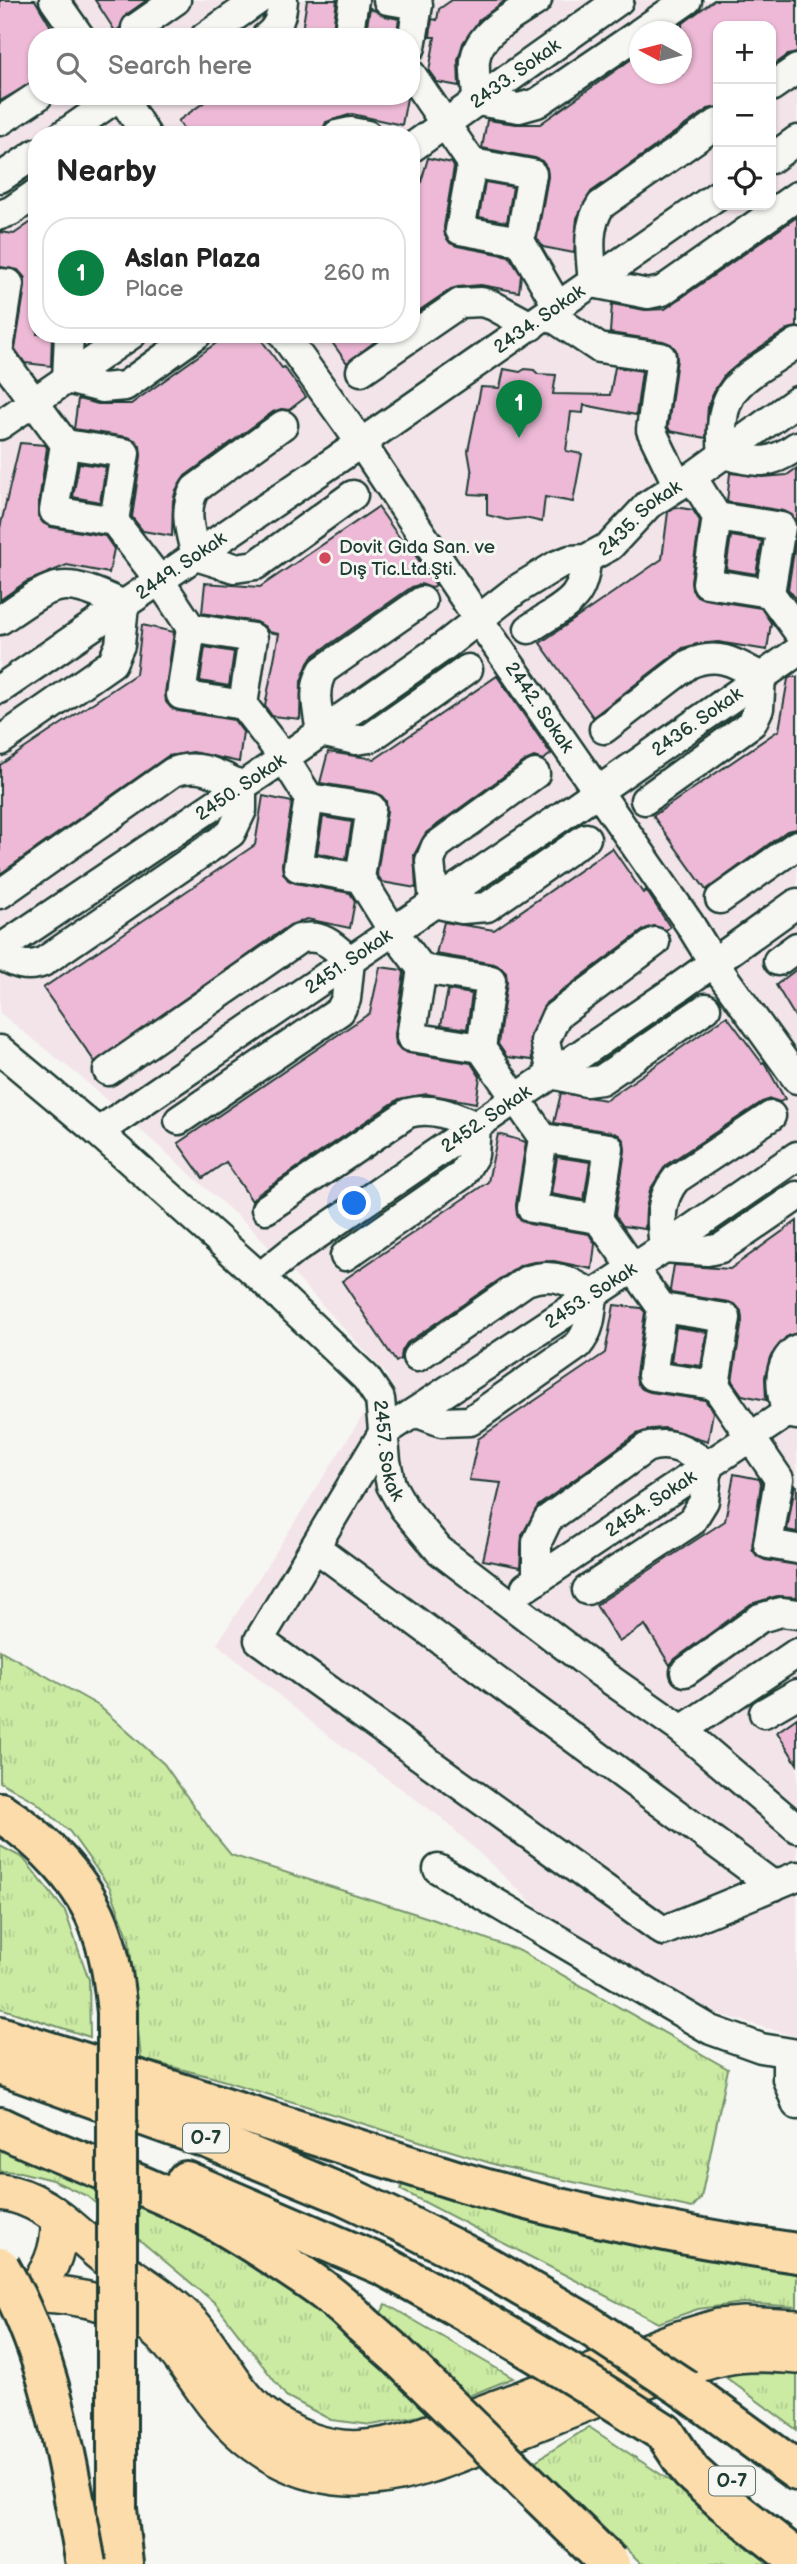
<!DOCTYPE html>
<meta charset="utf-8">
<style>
:root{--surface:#fff;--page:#f2f2f2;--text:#222;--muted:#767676;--line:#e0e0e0;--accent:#0b8043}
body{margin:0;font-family:"Balsamiq Sans",sans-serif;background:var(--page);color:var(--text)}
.controls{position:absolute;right:21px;top:21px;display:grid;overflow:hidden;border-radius:14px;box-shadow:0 2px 5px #0004}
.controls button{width:63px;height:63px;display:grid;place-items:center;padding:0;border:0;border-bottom:2px solid var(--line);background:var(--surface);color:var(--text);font:35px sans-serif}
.compass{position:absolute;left:629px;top:21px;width:63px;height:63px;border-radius:50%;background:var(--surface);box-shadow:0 2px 5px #0004;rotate:277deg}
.you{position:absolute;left:355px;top:1204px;width:24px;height:24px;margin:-18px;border:5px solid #fff;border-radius:50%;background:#1a73e8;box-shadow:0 0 0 10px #1a73e833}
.badge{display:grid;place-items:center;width:46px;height:46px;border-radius:50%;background:var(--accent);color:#fff;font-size:23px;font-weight:700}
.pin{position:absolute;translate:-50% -58px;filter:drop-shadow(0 2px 4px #0008)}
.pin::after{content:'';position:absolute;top:37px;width:24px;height:21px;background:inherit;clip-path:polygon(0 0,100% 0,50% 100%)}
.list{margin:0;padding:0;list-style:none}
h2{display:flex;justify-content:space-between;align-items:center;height:91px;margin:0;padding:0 28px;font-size:30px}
h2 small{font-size:23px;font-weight:400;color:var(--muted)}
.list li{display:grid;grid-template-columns:46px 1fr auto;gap:21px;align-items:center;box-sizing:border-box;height:112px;margin:0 14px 14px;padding:0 14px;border:2px solid var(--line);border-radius:28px}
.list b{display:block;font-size:26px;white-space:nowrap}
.list p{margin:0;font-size:23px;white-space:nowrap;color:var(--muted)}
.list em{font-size:23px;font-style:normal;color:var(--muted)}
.icon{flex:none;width:38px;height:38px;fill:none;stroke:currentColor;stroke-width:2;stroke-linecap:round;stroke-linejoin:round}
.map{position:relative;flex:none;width:797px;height:2564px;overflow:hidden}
.search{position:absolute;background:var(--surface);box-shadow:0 2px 5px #0004;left:28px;top:28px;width:392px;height:77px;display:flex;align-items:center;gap:18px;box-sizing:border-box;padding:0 24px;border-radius:28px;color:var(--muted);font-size:26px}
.panel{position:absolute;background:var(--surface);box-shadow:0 2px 5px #0004;left:28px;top:126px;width:392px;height:217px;border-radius:28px}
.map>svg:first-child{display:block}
.built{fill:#f3e4ea;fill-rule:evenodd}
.grass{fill:url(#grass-tufts);stroke:#75946c;stroke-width:2}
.building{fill:#edb9d6;stroke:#1f3d34;stroke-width:2}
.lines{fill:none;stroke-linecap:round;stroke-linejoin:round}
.minor-casing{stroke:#1f3d34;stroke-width:33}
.major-casing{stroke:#1f3d34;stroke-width:40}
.highway-casing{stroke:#1f3d34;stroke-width:44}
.minor{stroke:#f6f6f2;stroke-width:28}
.major{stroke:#fddcac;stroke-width:35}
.highway{stroke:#fddcac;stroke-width:38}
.highway-bridge-casing{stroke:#1f3d34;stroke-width:44;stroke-linecap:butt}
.highway-bridge{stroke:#fddcac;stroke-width:38}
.poi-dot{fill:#d1495b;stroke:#f6f6f2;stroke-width:2.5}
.labels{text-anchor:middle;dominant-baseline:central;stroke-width:6;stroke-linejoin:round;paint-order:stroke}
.shield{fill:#f6f6f2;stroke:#60746d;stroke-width:2}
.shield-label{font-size:18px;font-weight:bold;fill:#1f3d34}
.street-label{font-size:19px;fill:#1f3d34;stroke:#f6f6f2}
.poi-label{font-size:19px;fill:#1f3d34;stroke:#f6f6f2;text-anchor:start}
</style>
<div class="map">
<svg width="797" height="2564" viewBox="0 0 797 2564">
<defs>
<pattern id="grass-tufts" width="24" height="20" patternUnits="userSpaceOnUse" patternTransform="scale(1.75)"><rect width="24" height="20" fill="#cbeba3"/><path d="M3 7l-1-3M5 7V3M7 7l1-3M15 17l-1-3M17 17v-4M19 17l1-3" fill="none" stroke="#aeca8d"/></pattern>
</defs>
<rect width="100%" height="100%" fill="#f6f6f2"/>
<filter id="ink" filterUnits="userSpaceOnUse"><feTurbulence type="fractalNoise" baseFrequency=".0143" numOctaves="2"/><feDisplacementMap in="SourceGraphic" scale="14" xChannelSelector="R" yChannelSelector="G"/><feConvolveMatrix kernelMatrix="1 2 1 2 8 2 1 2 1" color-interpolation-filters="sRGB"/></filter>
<g filter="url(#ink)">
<path class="built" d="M0,0H797V2037L692,2006L541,1911L443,1819L326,1734L217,1644L388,1376L252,1229L83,1079L0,1013ZM718,26H771V205H718ZM640,32H682V74H640ZM37,37H411V96H37ZM37,135H411V334H37Z"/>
<g class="grass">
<path d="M0,1650L99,1706L164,1764L212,1832L231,1855L432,1919L520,1951L728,2069L701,2198L692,2208L500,2166L212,2077L141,2059L129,1939L110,1888L70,1832L36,1802L0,1782Z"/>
<path d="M0,1846L23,1858L65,1911L89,1980L90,2037L0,2008Z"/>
<path d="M0,2146L178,2217L269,2271L363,2344L386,2304L513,2378L419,2416L372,2425L331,2420L286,2396L215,2303L87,2196L52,2180L20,2172L0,2171Z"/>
<path d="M403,2181L797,2267V2307L743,2303L698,2309L658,2323L401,2190Z"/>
<path d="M738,2373L797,2374V2430L724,2376Z"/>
<path d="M589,2427L727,2518L781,2564H642L534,2462Z"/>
</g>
<g class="building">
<path d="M0,0H35L57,37H37V80L0,101Z"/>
<path d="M95,0H147L126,15L120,28L115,31Z"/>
<path d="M307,0H337L332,37H301Z"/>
<path d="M452,0H506L479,20L463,43L458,60L459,86L437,82L429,71L435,37H430L432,19L437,20L439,9Z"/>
<path d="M714,0H797V53L788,55L771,67V26H718V107L708,109L591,192L577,218L574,253L543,247L537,238L548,177L547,168L542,161L535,158L482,148L487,120L516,124H540L640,53V74H682V24Z"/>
<path d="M370,8L385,16L399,19L396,37H365Z"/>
<path d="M213,96H406L407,98L402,125L352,114L326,122L321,135H188L178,121Z"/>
<path d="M428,158L452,163L454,167L444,227L445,236L450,243L457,246L509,256L521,275L519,292L481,285L458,287L451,289L411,316V208L414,206Z"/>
<path d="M485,182L513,187L507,222L479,217Z"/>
<path d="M797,217V327L788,329L753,352L724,376L714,391L708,406L706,438L670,431L668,427L677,359L676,350L671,344L663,341L610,333L612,304L645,310L665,309Z"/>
<path d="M37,218V334H52L51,366L25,363L15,349L25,287V278L18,270L0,267V232L14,234Z"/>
<path d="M229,334H257L282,368L284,367L306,397L289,410L281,409L273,412L185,476L176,490L173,501L172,536L143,531L132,517L141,456L140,446L135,440L127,437L74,429L78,399L98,404H131Z"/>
<path d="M326,334H385L347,363Z"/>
<path d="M615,367L642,371L636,415L584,405L583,413L571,412L566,451L582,454L573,502L545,497L542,522L525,518L507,520L487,515V495L469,494L472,474L468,451L481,387L500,388L504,369L520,372L525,369L534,370L538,374L556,375L553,394L610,395Z"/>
<path d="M20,443L45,445L47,448L38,508V516L43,523L51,527L105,536L114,549L109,573L67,565L26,582L0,600V528Z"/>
<path d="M79,463L106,467L100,502L73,497Z"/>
<path d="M797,468V525L792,515L784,511L727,502L730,473L763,477L787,475Z"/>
<path d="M378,507L409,551L411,549L436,585L431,588L421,584L412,587L313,656L308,663L301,681L300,719L272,716L265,706L279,634L269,632L264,626L256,622L202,613L205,583L260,587Z"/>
<path d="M675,507L693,510L700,521L691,581L692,590L697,596L704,599L761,608L771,623L767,650L718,642L697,644L683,648L593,717L540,643L662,559L668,512Z"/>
<path d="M797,532V600L788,589Z"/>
<path d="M731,536L762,541L756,574L726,569Z"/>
<path d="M142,625L174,632L165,693L166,702L171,708L178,711L234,720L243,732L239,762L193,752L168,756L0,874V765L136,674Z"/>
<path d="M205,647L234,652L229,686L200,681Z"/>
<path d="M497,676L551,754L543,760L534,757L525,761L426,833L414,855L416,888L382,882L377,874L387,811L386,801L381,795L374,792L320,783L328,752L375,759Z"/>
<path d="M791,677H797V829L787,831L706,890L653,816L779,730L788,679Z"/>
<path d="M263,796L292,802L282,864L283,873L288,880L295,883L350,893L355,901L350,928L307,919L290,925L95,1062L43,988L255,845Z"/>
<path d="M323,817L352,822L346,859L317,853Z"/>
<path d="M612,848L643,893L646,890L670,927L666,930L654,926L645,929L546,1003L530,1035L532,1060L507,1057L498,1044L507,982L506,973L501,967L494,964L436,954L444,922L494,930Z"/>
<path d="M380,967L402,970L404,973L395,1034L396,1044L401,1050L408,1053L471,1063L480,1077L476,1103L427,1094L399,1099L257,1195L252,1201L226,1162L203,1178L178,1143L370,1013Z"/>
<path d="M797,969V1020L776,985Z"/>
<path d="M448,990L472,994L467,1029L441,1025Z"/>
<path d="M727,1016L762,1063L764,1062L785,1099L780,1102L771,1099L762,1102L666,1165L650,1190L646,1209L645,1229L623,1226L615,1215L625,1151L624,1141L619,1135L611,1132L554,1123L561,1093L606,1100Z"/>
<path d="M498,1134L526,1142L516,1205L517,1215L522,1221L529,1224L589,1234L595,1244L592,1269L554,1261L534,1262L521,1265L407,1343L402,1351L401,1359L396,1362L342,1281L488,1182Z"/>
<path d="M557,1157L590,1162L584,1200L551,1194Z"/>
<path d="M797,1221V1333L786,1337L770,1357L765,1377L766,1400L742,1395L732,1381L742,1321L741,1311L736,1305L729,1302L671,1293L670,1290L674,1265L730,1269Z"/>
<path d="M614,1305L641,1308L645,1312L636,1374L637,1383L642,1389L650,1392L705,1400L713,1412L708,1441L665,1428L651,1429L637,1434L538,1506L522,1535L520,1567L483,1560L501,1483L469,1480L478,1439L605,1353Z"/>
<path d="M676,1327L707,1332L701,1366L671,1362Z"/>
<path d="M734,1474L759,1479L761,1483L752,1549L757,1556L765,1560L797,1565V1597L777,1596L751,1604L675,1659L670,1665L645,1625L619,1642L596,1605L725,1521Z"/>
<path d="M795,1485L797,1486V1532L787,1530Z"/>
<path d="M797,1718V1764L777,1732Z"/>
</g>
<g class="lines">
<g class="minor-casing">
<g id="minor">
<path d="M54,0L80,37"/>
<path d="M388,0L418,5L411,47"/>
<path d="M537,0C516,15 477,32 475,61C474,74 477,88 477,101L519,108L537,103L640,33"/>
<path d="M136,28L176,0"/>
<path d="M641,32L687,0"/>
<path d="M205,37L258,0"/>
<path d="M266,37C279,28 282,14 283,0"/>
<path d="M348,37L354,0"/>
<path d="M411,74L472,163L460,230L520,241"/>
<path d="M771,87L797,69"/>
<path d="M121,96L146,135"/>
<path d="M0,121L38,96"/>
<path d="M718,123L601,205C585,228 591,257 593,283L648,294L662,291L797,196"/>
<path d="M63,135L119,96"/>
<path d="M337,135L351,132L367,135"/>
<path id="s1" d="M411,148L619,0"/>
<path d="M771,159L797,140"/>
<path d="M472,163L532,174L520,241L558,307"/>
<path d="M0,178L37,153"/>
<path d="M0,215L11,211L37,193"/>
<path d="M0,283L9,284L0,343"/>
<path d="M548,314L599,348L661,357L651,430L678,486"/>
<path d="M69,334L67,379L102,388L125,386L197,334"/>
<path id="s2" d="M283,334L361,443L479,620L689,923L713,962L797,1079"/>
<path d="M797,343C745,380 715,383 723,454C756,462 768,467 797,446"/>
<path d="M0,356L65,444L54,511L114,521L160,581L191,628L181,695L243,705L284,758L309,798L298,867L360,878"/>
<path d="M361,371L460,303L481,302L492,305L531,326"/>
<path d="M0,425L132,334"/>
<path d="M283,425L195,489C182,510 191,534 196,556L235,568L256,565L353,495"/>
<path d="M65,444L125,453L114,521"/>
<path d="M692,477L717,517L707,583L770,593"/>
<path d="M717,517L781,527L770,593L797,630"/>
<path d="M422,601L323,670C311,690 318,711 321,732L356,740L370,738L468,669"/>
<path d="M0,620C57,581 59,575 124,605L120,645L112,663L0,741"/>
<path d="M191,628L253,638L243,705"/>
<path d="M529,629C562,606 584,603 586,559"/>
<path id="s3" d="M0,689L361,443L718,195"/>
<path d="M604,729L689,664C718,651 736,663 761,677L759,708L752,723L645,800"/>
<path d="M535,774L436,846L430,861L434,903L462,909L487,907L586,838"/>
<path d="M309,798L371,808L360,878L393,931L422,969L491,980L481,1048L543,1138L532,1208L598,1219L662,1308L652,1376L715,1385"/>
<path d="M0,894L173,772C199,762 219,775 242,786V810L231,833L43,962C26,969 15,963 0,955"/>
<path d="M720,899L797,845"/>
<path d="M655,942L556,1016L545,1041L552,1074L586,1082L601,1080L706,1008"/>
<path id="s4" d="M0,949L284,758L443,647L516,590L557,565L570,560L586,559L610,546L648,505L692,477L797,401"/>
<path d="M778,961L797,947"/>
<path d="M422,969L411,1037L481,1048"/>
<path id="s5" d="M0,1050L98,1132L260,1277L366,1378L380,1399L386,1461L391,1485L404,1508L439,1550L598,1671L682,1730L797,1828"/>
<path d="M108,1071L299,939C322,933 334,946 350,961L346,999L340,1011L179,1120"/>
<path d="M771,1116L676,1179C658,1201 661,1222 664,1248L707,1251L721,1248L797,1196"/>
<path id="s6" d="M98,1132L558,819L797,652"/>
<path d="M543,1138L609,1148L598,1219"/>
<path d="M797,1156L664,1248L383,1433L259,1640L663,1931L797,1876"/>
<path d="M266,1209L408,1113C433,1106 453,1116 476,1126L474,1155L462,1175L345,1256"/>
<path id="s7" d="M260,1277L290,1253L678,988L797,903"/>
<path d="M662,1308L726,1318L715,1385L779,1479L768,1544L797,1549"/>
<path d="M797,1349C775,1365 781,1391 786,1413L797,1415"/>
<path d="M415,1412L442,1422L470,1421L578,1345C591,1330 591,1313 593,1295C570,1281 553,1271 526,1281L417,1357"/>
<path d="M315,1547L774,1886"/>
<path d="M537,1580V1542L548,1519L646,1448C671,1439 688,1451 708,1465L704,1501L691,1522L587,1590"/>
<path id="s8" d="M526,1587L797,1406"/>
<path d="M685,1672L760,1618L781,1612L797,1614"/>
<path d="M764,1713L797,1694"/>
<path d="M682,1730L797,1653"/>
<path d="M438,1869L711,2030L761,2048L797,2054"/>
<path d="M787,2054V2079L797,2105"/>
</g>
</g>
<g class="major-casing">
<g id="major">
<path d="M0,2192C47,2197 74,2234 110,2261C138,2282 171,2300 194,2326C218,2354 234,2391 262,2414C290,2437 329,2452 366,2448C404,2445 442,2428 478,2415C544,2391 610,2365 676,2340L719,2327L744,2325L797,2328"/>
<path d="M0,2292C45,2293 94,2295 135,2316C167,2332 186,2365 206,2393C238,2438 280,2469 335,2477C391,2484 448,2459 499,2438C558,2415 616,2389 677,2371C701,2363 724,2355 749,2354C765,2353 781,2355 797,2356"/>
<path d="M31,2293C50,2273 60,2248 59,2220"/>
</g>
</g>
<g class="highway-casing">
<g id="highway">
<path d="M0,1812C43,1840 86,1883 102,1933C111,1958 114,1985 117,2012"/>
<path d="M0,2036L462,2182C572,2214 683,2237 797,2253"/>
<path d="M0,2065L209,2139L344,2195L407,2225"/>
<path d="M0,2127C68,2160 143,2181 210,2218C235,2231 259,2247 282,2262C311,2281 338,2299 362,2324"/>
<path d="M186,2181L384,2266"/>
<path d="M685,2389L797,2471"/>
<path d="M665,2433L691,2472L724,2502L797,2559"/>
<path d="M117,2509L123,2564"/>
</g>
</g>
<use href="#minor" class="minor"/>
<use href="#major" class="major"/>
<use href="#highway" class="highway"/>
<g class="highway-bridge-casing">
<g id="highway-bridge">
<path d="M117,2012V2509"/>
<path d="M407,2225L474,2259L585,2323L685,2389"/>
<path d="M384,2266C481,2318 573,2374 665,2433"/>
<path d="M0,2267C53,2358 67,2462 86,2564"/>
<path d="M362,2324L396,2354L610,2564"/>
</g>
</g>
<use href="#highway-bridge" class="highway-bridge"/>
</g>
</g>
<circle class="poi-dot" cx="325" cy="558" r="7"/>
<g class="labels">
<g class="shield">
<rect x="183" y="2123.5" width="46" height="29" rx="5"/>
<rect x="709" y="2466.5" width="46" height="29" rx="5"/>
</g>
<g class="shield-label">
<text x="206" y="2138">O-7</text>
<text x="732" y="2481">O-7</text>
</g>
<g class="street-label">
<text stroke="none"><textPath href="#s1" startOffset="128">2433. Sokak</textPath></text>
<text stroke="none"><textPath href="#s3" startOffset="654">2434. Sokak</textPath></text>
<text stroke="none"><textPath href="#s4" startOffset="775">2435. Sokak</textPath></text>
<text stroke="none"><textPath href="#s3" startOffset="219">2449. Sokak</textPath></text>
<text stroke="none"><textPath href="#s2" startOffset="453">2442. Sokak</textPath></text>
<text stroke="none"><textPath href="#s6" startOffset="726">2436. Sokak</textPath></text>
<text stroke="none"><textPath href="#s4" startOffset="290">2450. Sokak</textPath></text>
<text stroke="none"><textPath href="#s6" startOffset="303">2451. Sokak</textPath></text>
<text stroke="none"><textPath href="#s7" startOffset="276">2452. Sokak</textPath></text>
<text transform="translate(591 1296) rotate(-33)">2453. Sokak</text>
<text stroke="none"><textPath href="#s5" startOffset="569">2457. Sokak</textPath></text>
<text stroke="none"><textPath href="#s8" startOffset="150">2454. Sokak</textPath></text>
</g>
<g class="poi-label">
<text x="339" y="547">Dovit Gıda San. ve<tspan x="339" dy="22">Dış Tic.Ltd.Şti.</tspan></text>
</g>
</g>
</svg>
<div class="controls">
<button>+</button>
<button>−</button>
<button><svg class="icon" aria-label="locate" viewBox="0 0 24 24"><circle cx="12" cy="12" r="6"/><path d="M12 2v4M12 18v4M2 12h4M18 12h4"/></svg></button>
</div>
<svg class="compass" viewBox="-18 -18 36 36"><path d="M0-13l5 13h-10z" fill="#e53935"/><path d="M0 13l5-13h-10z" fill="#767676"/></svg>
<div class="you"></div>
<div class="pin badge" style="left:519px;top:438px">1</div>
<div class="search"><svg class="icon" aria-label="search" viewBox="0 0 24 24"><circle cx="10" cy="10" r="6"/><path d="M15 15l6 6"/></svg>Search here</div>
<section class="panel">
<h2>Nearby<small></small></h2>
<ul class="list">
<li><span class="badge">1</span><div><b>Aslan Plaza</b><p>Place</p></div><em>260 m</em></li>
</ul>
</section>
</div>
